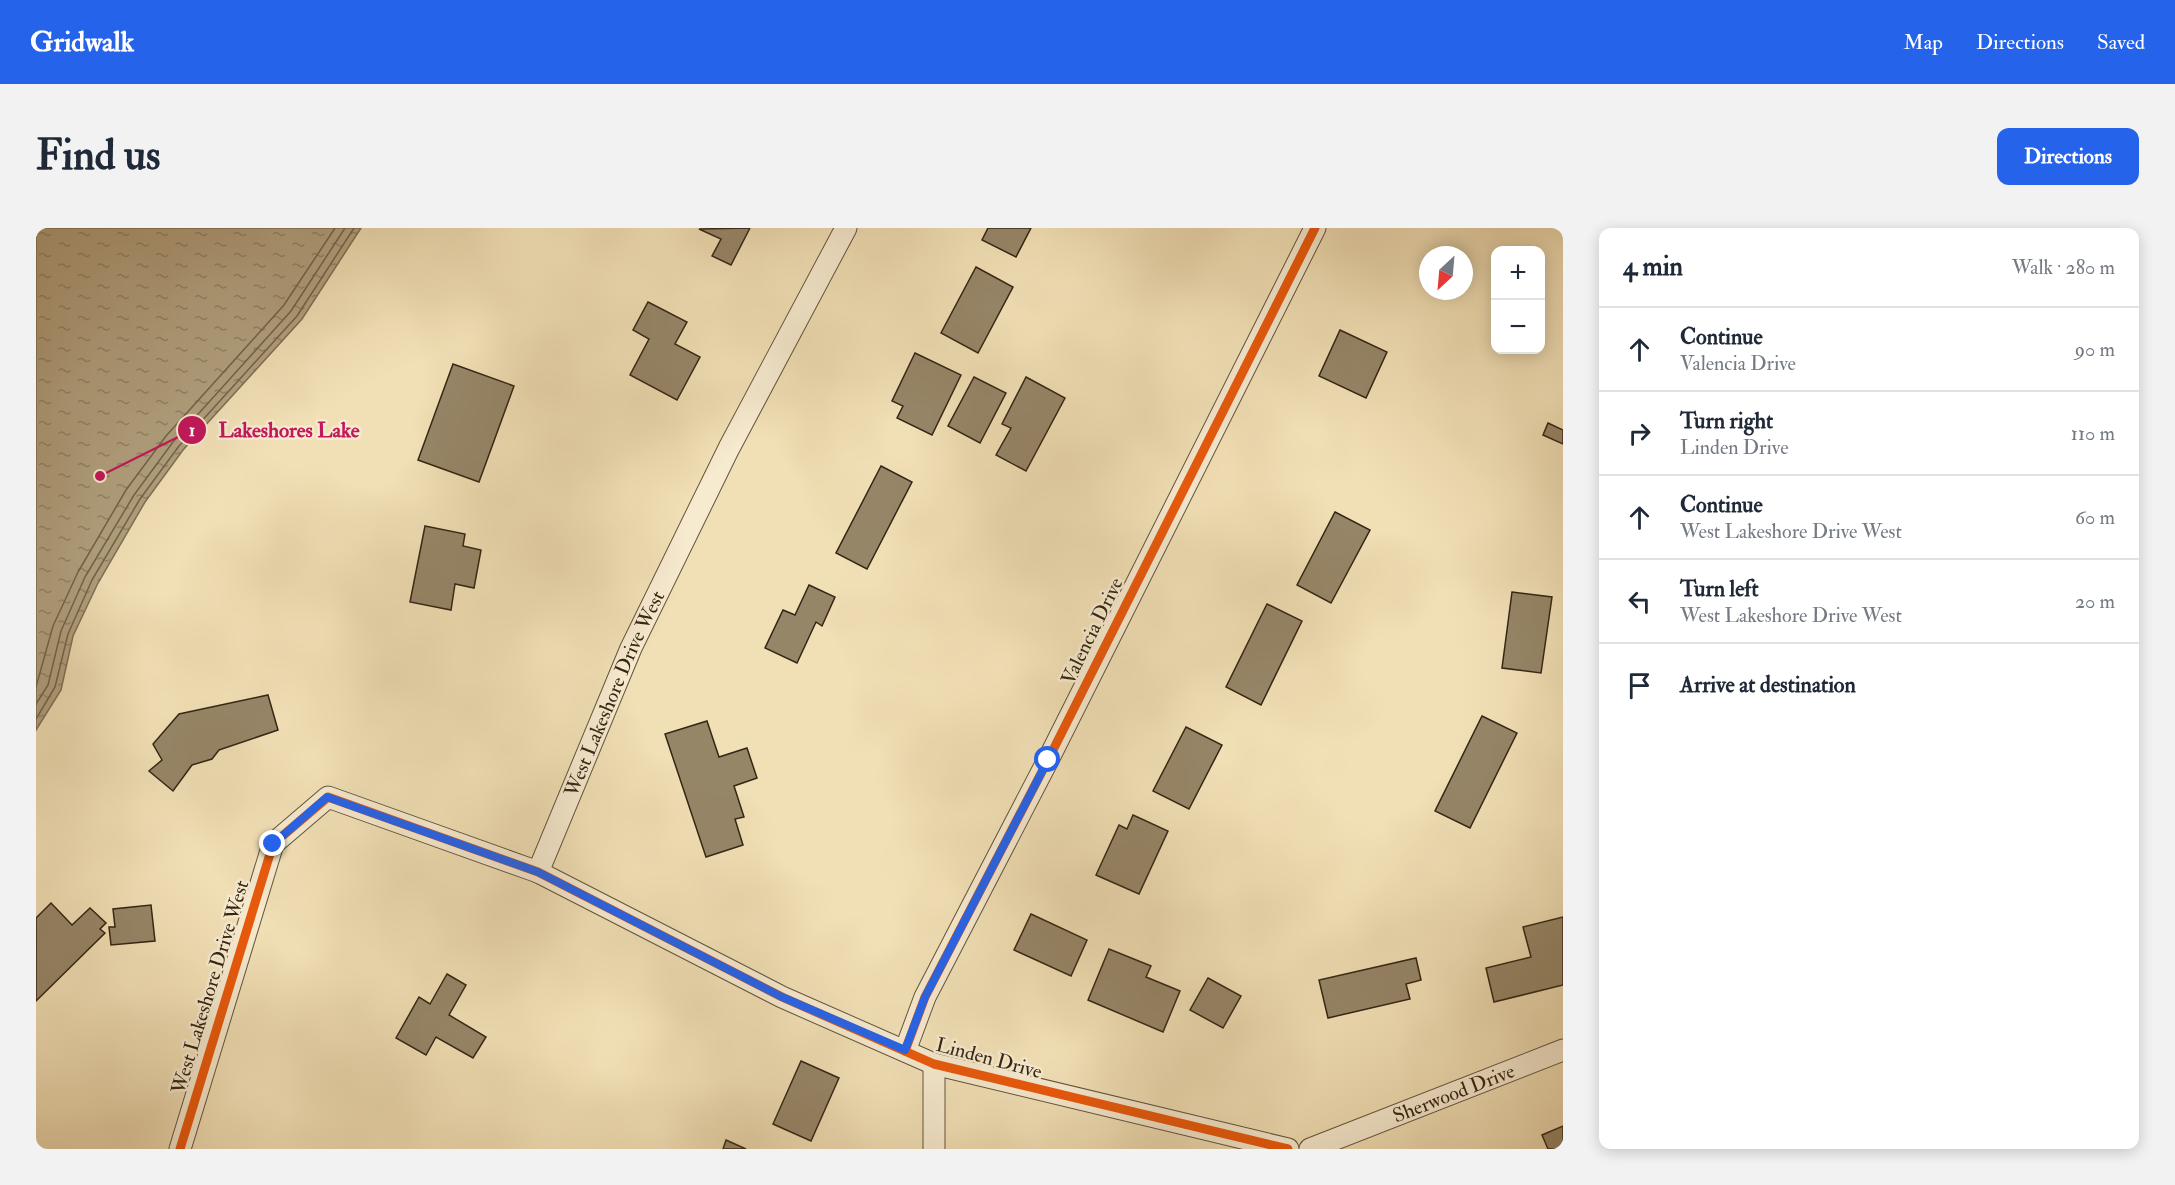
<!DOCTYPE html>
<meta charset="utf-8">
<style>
:root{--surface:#fff;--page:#f2f2f3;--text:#1f2937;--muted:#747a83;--line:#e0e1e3;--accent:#2563eb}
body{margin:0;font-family:"IM FELL Double Pica",serif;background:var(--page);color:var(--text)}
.controls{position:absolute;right:18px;top:18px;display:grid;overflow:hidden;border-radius:12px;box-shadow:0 3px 15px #0003}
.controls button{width:54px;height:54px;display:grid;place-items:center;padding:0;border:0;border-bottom:2px solid var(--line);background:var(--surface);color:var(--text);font:30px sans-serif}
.compass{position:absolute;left:1383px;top:18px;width:54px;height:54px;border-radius:50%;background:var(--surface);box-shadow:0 3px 15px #0003;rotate:206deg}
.stop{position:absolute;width:18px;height:18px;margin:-14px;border:4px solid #2563eb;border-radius:50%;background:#fff}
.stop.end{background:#2563eb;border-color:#fff;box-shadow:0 2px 6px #0008}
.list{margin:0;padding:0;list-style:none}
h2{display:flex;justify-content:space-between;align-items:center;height:78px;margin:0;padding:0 24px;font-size:26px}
h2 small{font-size:20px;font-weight:400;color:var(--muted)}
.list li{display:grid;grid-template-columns:39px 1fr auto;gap:18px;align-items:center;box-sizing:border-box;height:84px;padding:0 24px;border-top:2px solid var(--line)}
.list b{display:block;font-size:22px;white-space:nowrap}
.list p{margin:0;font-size:20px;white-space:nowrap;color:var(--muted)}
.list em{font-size:20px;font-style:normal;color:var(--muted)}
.icon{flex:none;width:33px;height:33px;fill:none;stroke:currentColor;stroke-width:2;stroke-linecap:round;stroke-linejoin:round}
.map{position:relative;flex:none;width:1527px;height:921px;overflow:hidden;border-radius:12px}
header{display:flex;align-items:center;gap:36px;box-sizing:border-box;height:84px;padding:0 30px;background:var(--accent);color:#fff}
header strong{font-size:28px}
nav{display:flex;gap:33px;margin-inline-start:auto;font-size:21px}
.intro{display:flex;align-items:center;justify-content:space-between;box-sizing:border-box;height:144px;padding:0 36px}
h1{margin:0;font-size:42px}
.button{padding:15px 27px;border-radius:12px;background:var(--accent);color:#fff;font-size:21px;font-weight:700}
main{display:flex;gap:36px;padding:0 36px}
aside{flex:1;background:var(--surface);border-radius:12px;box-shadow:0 3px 15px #0003}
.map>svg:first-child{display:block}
.water{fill:url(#water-ripples);stroke:#7f6f54;stroke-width:1.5}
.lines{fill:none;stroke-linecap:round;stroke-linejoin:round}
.shore{stroke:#726349;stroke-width:1.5}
.building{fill:#968668;stroke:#342614;stroke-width:1.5}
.street-casing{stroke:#63543c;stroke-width:23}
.street{stroke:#f6eacf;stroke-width:21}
.cycleway-casing{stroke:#f6eacf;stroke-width:13}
.cycleway{stroke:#e8590c;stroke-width:9}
.route{stroke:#2563eb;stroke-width:8}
.labels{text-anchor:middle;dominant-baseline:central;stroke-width:5;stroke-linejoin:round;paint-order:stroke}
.street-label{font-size:20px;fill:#342614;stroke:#f6eacf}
.leader{fill:none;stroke:#c2185b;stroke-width:2}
.callout-dot{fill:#c2185b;stroke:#f6eacf;stroke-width:2}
.mark-label{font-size:18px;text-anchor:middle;font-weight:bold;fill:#fff}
.callout-label{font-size:21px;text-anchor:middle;font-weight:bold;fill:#c2185b;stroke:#f6eacf;stroke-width:5;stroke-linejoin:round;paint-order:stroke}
</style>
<header>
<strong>Gridwalk</strong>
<nav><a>Map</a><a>Directions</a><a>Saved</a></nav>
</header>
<div class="intro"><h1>Find us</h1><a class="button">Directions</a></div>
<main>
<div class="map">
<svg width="1527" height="921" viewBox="0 0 1527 921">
<defs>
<pattern id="water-ripples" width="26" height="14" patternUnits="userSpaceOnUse" patternTransform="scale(1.5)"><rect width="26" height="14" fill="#b1a07e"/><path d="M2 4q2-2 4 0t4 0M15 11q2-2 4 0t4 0" fill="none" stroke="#918266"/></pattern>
</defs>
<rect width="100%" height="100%" fill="#f1dfb5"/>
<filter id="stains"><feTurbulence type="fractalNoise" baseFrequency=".00333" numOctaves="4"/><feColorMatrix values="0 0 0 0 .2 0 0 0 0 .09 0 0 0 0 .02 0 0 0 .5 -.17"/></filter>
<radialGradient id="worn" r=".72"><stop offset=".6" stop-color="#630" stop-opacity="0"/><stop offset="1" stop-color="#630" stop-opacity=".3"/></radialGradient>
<path class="water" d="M0,0H325L266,91L147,222L109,274L62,355L37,408L25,462L0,502Z"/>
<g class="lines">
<g class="shore">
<path d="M0,459L17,398L42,344L90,262L130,208L248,77L299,0"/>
<path d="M0,476L12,457L25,403L49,349L98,267L137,214L255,83L309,0"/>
<path d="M0,491L19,459L32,406L56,352L104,271L143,218L261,88L318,0"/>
</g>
</g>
<g class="building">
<path d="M714,0L695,37L676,28L685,11L663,1Z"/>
<path d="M952,0H995L980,29L946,12Z"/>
<path d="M940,39L977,59L942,125L905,105Z"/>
<path d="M612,74L651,94L639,116L664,129L641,172L594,147L613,111L597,102Z"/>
<path d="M1304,102L1351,124L1330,170L1283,148Z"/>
<path d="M879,125L925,147L896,207L861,190L867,178L856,173Z"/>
<path d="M417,136L478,158L443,254L382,232Z"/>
<path d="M938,149L970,165L944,215L912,198Z"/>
<path d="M990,149L1029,170L990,243L960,227L975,200L966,196Z"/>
<path d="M1512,195L1527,202V216L1507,207Z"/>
<path d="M845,238L876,254L831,341L800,325Z"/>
<path d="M1299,284L1334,302L1295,375L1261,357Z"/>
<path d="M389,298L429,306L427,318L445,322L438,360L419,356L415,382L374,374Z"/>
<path d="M773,357L799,369L786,398L780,394L761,435L729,420L747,382L759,387Z"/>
<path d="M1476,364L1516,369L1505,445L1466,440Z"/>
<path d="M1231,376L1266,393L1225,477L1190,459Z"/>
<path d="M232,467L242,502L183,522L176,531L156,537L137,563L113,543L126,532L117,516L143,486Z"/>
<path d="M1446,488L1481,505L1434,600L1399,583Z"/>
<path d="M671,493L683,529L711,520L721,550L698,558L708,589L699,591L707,617L670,629L629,506Z"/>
<path d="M1150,499L1186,517L1153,581L1117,563Z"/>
<path d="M1097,587L1132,603L1103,666L1060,647L1083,597L1091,601Z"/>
<path d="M15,675L36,697L54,680L70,695L64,701L69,705L0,773V690Z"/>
<path d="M115,677L119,713L75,717L73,699H79L77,681Z"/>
<path d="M995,686L1051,712L1035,748L978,722Z"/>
<path d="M1527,689V757L1458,774L1450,740L1495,729L1487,699Z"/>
<path d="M1073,721L1115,738L1110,749L1144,763L1127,804L1052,772Z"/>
<path d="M1380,730L1385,752L1370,756L1374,771L1292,790L1283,752Z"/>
<path d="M411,746L430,757L413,787L450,809L437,830L400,809L390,827L360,810L383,769L394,776Z"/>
<path d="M1172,750L1205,768L1187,800L1154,782Z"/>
<path d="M765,833L803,850L775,913L737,896Z"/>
<path d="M1527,898V921H1512L1506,907Z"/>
<path d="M690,912L710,921H687Z"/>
</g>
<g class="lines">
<g class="street-casing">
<g id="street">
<path id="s1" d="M502,644L595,420L693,220L810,0"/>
<path d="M869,823L889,769L1012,532L1279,0"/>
<path d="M144,921L237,616L292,569L502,644L746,769L898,836L1252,921"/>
<path d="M898,921V836"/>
<path id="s2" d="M1274,921L1527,822"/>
</g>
</g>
<use href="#street" class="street"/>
<g class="cycleway-casing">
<g id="cycleway">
<path d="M869,823L889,769L1012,532L1279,0"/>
<path d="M144,921L237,616L292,569L502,644L746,769L898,836L1252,921"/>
</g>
</g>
<use href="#cycleway" class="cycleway"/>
</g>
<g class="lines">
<path class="route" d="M237,616L291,569L502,644L746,769L869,822L889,769L1012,532"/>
</g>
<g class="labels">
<g class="street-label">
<text transform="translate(1056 403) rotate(-64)">Valencia Drive</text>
<text stroke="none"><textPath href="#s1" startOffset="194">West Lakeshore Drive West</textPath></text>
<text transform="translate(174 759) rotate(-73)">West Lakeshore Drive West</text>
<text transform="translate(953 830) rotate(15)">Linden Drive</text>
<text stroke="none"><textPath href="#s2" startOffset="154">Sherwood Drive</textPath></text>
</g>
</g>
<path class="leader" d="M64 248L156 202"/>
<g class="callout-dot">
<circle cx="64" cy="248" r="6"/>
<circle cx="156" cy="202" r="15"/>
</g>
<g class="mark-label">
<text x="156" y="208">1</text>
</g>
<g class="callout-label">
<text x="253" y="209">Lakeshores Lake</text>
</g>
<rect width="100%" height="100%" filter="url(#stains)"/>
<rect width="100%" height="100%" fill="url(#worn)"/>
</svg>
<div class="controls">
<button>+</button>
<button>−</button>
</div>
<svg class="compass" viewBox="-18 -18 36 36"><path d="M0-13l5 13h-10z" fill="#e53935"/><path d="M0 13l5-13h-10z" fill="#747a83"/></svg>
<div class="stop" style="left:1012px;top:532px"></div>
<div class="stop end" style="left:237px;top:616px"></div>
</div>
<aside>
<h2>4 min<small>Walk · 280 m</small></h2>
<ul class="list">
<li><svg class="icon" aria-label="ahead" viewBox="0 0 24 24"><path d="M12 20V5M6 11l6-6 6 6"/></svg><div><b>Continue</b><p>Valencia Drive</p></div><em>90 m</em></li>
<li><svg class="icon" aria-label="right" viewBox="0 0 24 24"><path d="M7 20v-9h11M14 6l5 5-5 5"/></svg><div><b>Turn right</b><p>Linden Drive</p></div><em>110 m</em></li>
<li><svg class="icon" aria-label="ahead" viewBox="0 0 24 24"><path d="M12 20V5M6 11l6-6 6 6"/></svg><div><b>Continue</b><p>West Lakeshore Drive West</p></div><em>60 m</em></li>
<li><svg class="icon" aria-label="left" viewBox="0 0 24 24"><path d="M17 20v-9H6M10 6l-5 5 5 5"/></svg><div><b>Turn left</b><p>West Lakeshore Drive West</p></div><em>20 m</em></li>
<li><svg class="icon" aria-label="arrive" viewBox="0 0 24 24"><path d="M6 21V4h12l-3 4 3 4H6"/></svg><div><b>Arrive at destination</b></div></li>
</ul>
</aside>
</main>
